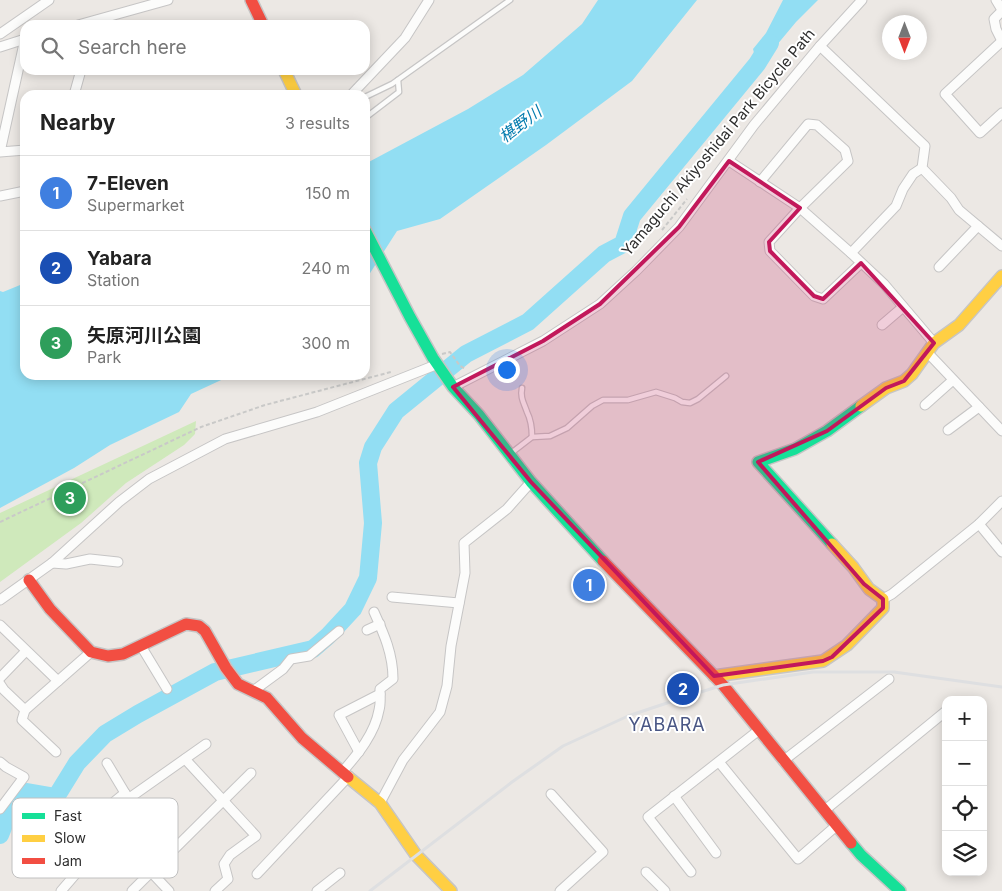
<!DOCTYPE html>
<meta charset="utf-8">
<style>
:root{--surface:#fff;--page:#f6f6f6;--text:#222;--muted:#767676;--line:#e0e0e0;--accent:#706f6e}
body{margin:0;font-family:Inter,"Noto Sans JP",sans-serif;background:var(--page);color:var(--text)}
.controls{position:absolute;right:15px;bottom:15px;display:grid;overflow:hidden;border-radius:10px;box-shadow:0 2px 12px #0003}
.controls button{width:45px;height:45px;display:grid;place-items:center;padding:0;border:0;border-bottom:1px solid var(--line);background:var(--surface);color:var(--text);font:25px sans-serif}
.compass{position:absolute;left:882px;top:15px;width:45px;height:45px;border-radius:50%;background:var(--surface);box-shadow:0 2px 12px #0003;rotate:180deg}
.you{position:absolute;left:506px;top:369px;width:18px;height:18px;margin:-12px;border:4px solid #fff;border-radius:50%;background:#1a73e8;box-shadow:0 0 0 8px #1a73e833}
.badge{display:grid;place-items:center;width:32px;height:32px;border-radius:50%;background:var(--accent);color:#fff;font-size:16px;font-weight:700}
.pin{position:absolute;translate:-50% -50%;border:2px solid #fff;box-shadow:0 1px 5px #0006}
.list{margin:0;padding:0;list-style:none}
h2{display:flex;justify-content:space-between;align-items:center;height:65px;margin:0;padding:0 20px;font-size:21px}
h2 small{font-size:16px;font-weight:400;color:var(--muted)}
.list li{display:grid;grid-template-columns:32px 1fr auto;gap:15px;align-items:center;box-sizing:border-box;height:75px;padding:0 20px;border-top:1px solid var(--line)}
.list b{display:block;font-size:19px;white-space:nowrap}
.list p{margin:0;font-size:16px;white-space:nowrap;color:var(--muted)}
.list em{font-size:16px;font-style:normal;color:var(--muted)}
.icon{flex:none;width:28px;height:28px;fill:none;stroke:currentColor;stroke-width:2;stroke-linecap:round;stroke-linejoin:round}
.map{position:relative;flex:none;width:1002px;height:891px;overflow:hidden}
.search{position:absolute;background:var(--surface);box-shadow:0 2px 12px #0003;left:20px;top:20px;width:350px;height:55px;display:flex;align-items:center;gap:12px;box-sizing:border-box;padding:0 18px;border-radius:15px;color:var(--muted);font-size:19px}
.panel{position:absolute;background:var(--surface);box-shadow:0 2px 12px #0003;left:20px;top:90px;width:350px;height:290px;border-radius:15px}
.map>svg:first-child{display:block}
.green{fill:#cfe9bb}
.water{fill:#92def3}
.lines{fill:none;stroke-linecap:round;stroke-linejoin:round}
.river{stroke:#92def3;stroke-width:18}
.lane-casing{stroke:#c6c5c5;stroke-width:7}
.street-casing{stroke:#c6c5c5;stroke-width:11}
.fast-casing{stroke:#c6c5c5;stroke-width:14}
.slow-casing{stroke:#c6c5c5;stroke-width:14}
.jam-casing{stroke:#c6c5c5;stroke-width:14}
.path{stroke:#c9c9c8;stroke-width:2;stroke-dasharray:4 2.5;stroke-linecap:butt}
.lane{stroke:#fcfcfb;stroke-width:4.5}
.street{stroke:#fcfcfb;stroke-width:9}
.fast{stroke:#16e098;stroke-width:11}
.slow{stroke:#ffcf43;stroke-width:11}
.jam{stroke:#f24e42;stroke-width:11}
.rail{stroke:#dedfe1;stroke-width:3}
.marked{fill:#c2185b;fill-opacity:0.2;stroke:#c2185b;stroke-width:4;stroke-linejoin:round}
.labels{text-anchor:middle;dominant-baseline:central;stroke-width:4;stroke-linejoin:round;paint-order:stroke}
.street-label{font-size:15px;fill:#2e2e2e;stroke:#fff}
.water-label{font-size:16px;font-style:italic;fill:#027bae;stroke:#fff}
.quarter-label{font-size:18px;letter-spacing:1px;fill:#495684;stroke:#fff}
.key{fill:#fff;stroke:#c0c0c0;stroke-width:1}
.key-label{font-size:14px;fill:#2e2e2e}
</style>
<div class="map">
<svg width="1002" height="891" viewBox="0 0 1002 891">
<rect width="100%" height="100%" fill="#ece8e4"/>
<path class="green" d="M196,421L195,434L184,445L126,483L81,523L0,582V513Z"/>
<g class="water">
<path d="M598,0H697L632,81L546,145L440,219L397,231L365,281V164L468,109L523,75L582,24Z"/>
<path d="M783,0H818L796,22L766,58L757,64L753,49L766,33Z"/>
<path d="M25,283V375H232L191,394L179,412L110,445L74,468L0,508V291L3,292Z"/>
</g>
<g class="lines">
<path class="river" d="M0,835L11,807L22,793L27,792L56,797L77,763L105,734L138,714L215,672L313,649L328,636L353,609L368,578L373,523L368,463L373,447L396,411L466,354L528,322L604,254L623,244L632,216L757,64L770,43"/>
<g class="lane-casing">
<g id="lane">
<path d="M365,97L392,84L510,0"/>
<path d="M365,118L399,92L398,80"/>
<path d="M522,388C520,398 524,403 527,412C531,420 532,429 532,437"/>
<path d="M510,454L532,437L550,436L567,428L592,406L603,400H628L656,392L675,398L682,402L690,403L698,399L726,376"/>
</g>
</g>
<g class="street-casing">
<g id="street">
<path d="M996,0L1002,10"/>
<path d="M1002,11L994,19L996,29L1002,41"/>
<path d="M78,25L168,0"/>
<path d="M0,34L49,0"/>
<path d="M25,39L0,152L25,150"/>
<path d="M1002,41L945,94L980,133L1002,113"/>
<path d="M820,46L925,146L922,168L951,198L959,210L1002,246"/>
<path d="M0,47L25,39"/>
<path d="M74,95L81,70"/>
<path d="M351,95L405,38L429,0"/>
<path d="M729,161L800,208L851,253L896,206L903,189L913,174L922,168"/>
<path d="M760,182L808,124L817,125L845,150L848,161L800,208L769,242L770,251L814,296L823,299L861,263"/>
<path d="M0,196L25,191"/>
<path d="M851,253L884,284L934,343"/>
<path d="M939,267L978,226"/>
<path d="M882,325L903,307"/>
<path d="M928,353L1002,431"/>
<path d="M453,387L543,341L600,304L636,271L679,227L754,125L820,46L862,0"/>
<path d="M925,405L953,380"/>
<path d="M948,430L979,407"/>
<path d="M979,524L1002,552"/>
<path d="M52,563L66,564L90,559L118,562"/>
<path d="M392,597L459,603"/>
<path d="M883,599L892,594L979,524L1002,501"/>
<path d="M0,600L52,563L119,502L149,479L225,439L317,412L438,364"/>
<path d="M0,625L58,681"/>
<path d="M367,630L380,624"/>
<path d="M141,646L167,689"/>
<path d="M0,678L26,651"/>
<path d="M0,684L4,690L25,710L91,652"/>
<path d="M253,691L283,669L291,659L309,656L339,631"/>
<path d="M25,710L22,720L56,752"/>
<path d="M359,752L339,715L380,694"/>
<path d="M185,759L256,836L230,855L224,864L228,879L215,891"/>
<path d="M783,761L889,679"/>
<path d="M0,762L6,767L24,777L0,809"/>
<path d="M719,762L798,859L836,826"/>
<path d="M107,763L134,808L173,851"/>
<path d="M343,771C358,754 375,733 379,710C381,703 380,696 380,689L393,679C393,654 384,634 374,612"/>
<path d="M551,794L603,852L560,891"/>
<path d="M674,796L716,853"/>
<path d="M128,799L206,744"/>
<path d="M380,803L403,760L440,712L447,686L451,646L465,573L464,543L507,509L531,482"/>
<path d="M825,810L946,711"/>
<path d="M82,828L125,793"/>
<path d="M151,872L169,891"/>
<path d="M646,872L665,891"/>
<path d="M691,872L648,817L759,730"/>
<path d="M257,874L349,776"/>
<path d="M61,891L80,869"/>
<path d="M132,891L251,773"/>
<path d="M317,891L340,873"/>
</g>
</g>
<g class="fast-casing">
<g id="fast">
<path d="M365,230L410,317L433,358L453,387L479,415L531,482L603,561"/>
<path d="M832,544L758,462L795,449L827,431L861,406"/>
<path d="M851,843L861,855L900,891"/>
</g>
</g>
<g class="slow-casing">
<g id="slow">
<path d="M284,70L296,95"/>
<path d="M861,406L886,388L904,381L912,374L934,343L959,325L1002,276"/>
<path d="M714,676L823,661L847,645L883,608V599L869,589L853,567L832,544"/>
<path d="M348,777L380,803L416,855L451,891"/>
</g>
</g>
<g class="jam-casing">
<g id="jam">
<path d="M251,0L263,25"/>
<path d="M603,561L723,685L851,843"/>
<path d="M29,580L50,609L91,652L108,656L123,654L186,624L199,626L205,631L226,668L238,684L267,698L302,738L348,777"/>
</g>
</g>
<g class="path">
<path d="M662,230L687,199"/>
<path d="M442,354L450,352L460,366L466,369"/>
<path d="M0,522L201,427L265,405L391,372"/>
</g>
<use href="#lane" class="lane"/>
<use href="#street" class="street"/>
<use href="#fast" class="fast"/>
<use href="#slow" class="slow"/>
<use href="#jam" class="jam"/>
<path class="rail" d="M370,891L512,782L563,746L628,716L685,697L723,685L813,672H894L1002,687"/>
</g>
<path class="marked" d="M729,161L800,208L769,242L770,251L814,296L823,299L861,263L934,343L904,381L886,388L827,431L758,462L864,584L883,599V608L832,657L823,661L714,676L531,482L453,387L543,341L600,304L679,227Z"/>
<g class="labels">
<g class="street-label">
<text transform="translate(718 142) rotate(-50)">Yamaguchi Akiyoshidai Park Bicycle Path</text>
</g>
<g class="water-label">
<text transform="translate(520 124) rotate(-37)">椹野川</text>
</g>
<g class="quarter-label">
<text x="667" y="724">YABARA</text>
</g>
</g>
<rect x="12" y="798" width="166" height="80" rx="8" class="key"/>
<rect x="22" y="813" width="23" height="6" fill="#16e098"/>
<rect x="22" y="835" width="23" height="7" fill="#ffcf43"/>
<rect x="22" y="858" width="23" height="6" fill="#f24e42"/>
<g class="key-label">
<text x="54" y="821">Fast</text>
<text x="54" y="843">Slow</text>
<text x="54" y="866">Jam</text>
</g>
</svg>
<div class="controls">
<button>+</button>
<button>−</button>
<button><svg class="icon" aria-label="locate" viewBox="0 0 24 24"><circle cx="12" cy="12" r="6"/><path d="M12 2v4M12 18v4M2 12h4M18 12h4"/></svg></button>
<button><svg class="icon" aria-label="layers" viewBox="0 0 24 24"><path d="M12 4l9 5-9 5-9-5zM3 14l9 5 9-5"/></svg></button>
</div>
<svg class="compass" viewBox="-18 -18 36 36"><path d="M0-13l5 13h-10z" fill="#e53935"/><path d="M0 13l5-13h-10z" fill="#767676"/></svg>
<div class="you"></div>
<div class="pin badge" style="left:589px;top:585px;background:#3f7fe0">1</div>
<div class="pin badge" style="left:683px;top:689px;background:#1a4fb4">2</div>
<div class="pin badge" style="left:70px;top:498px;background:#2e9e5b">3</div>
<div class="search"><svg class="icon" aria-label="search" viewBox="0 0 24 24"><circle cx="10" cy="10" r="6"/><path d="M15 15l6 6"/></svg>Search here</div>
<section class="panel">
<h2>Nearby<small>3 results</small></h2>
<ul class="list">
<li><span class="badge" style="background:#3f7fe0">1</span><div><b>7-Eleven</b><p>Supermarket</p></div><em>150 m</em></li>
<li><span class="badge" style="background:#1a4fb4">2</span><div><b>Yabara</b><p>Station</p></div><em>240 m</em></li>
<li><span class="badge" style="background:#2e9e5b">3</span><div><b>矢原河川公園</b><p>Park</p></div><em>300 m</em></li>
</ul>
</section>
</div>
